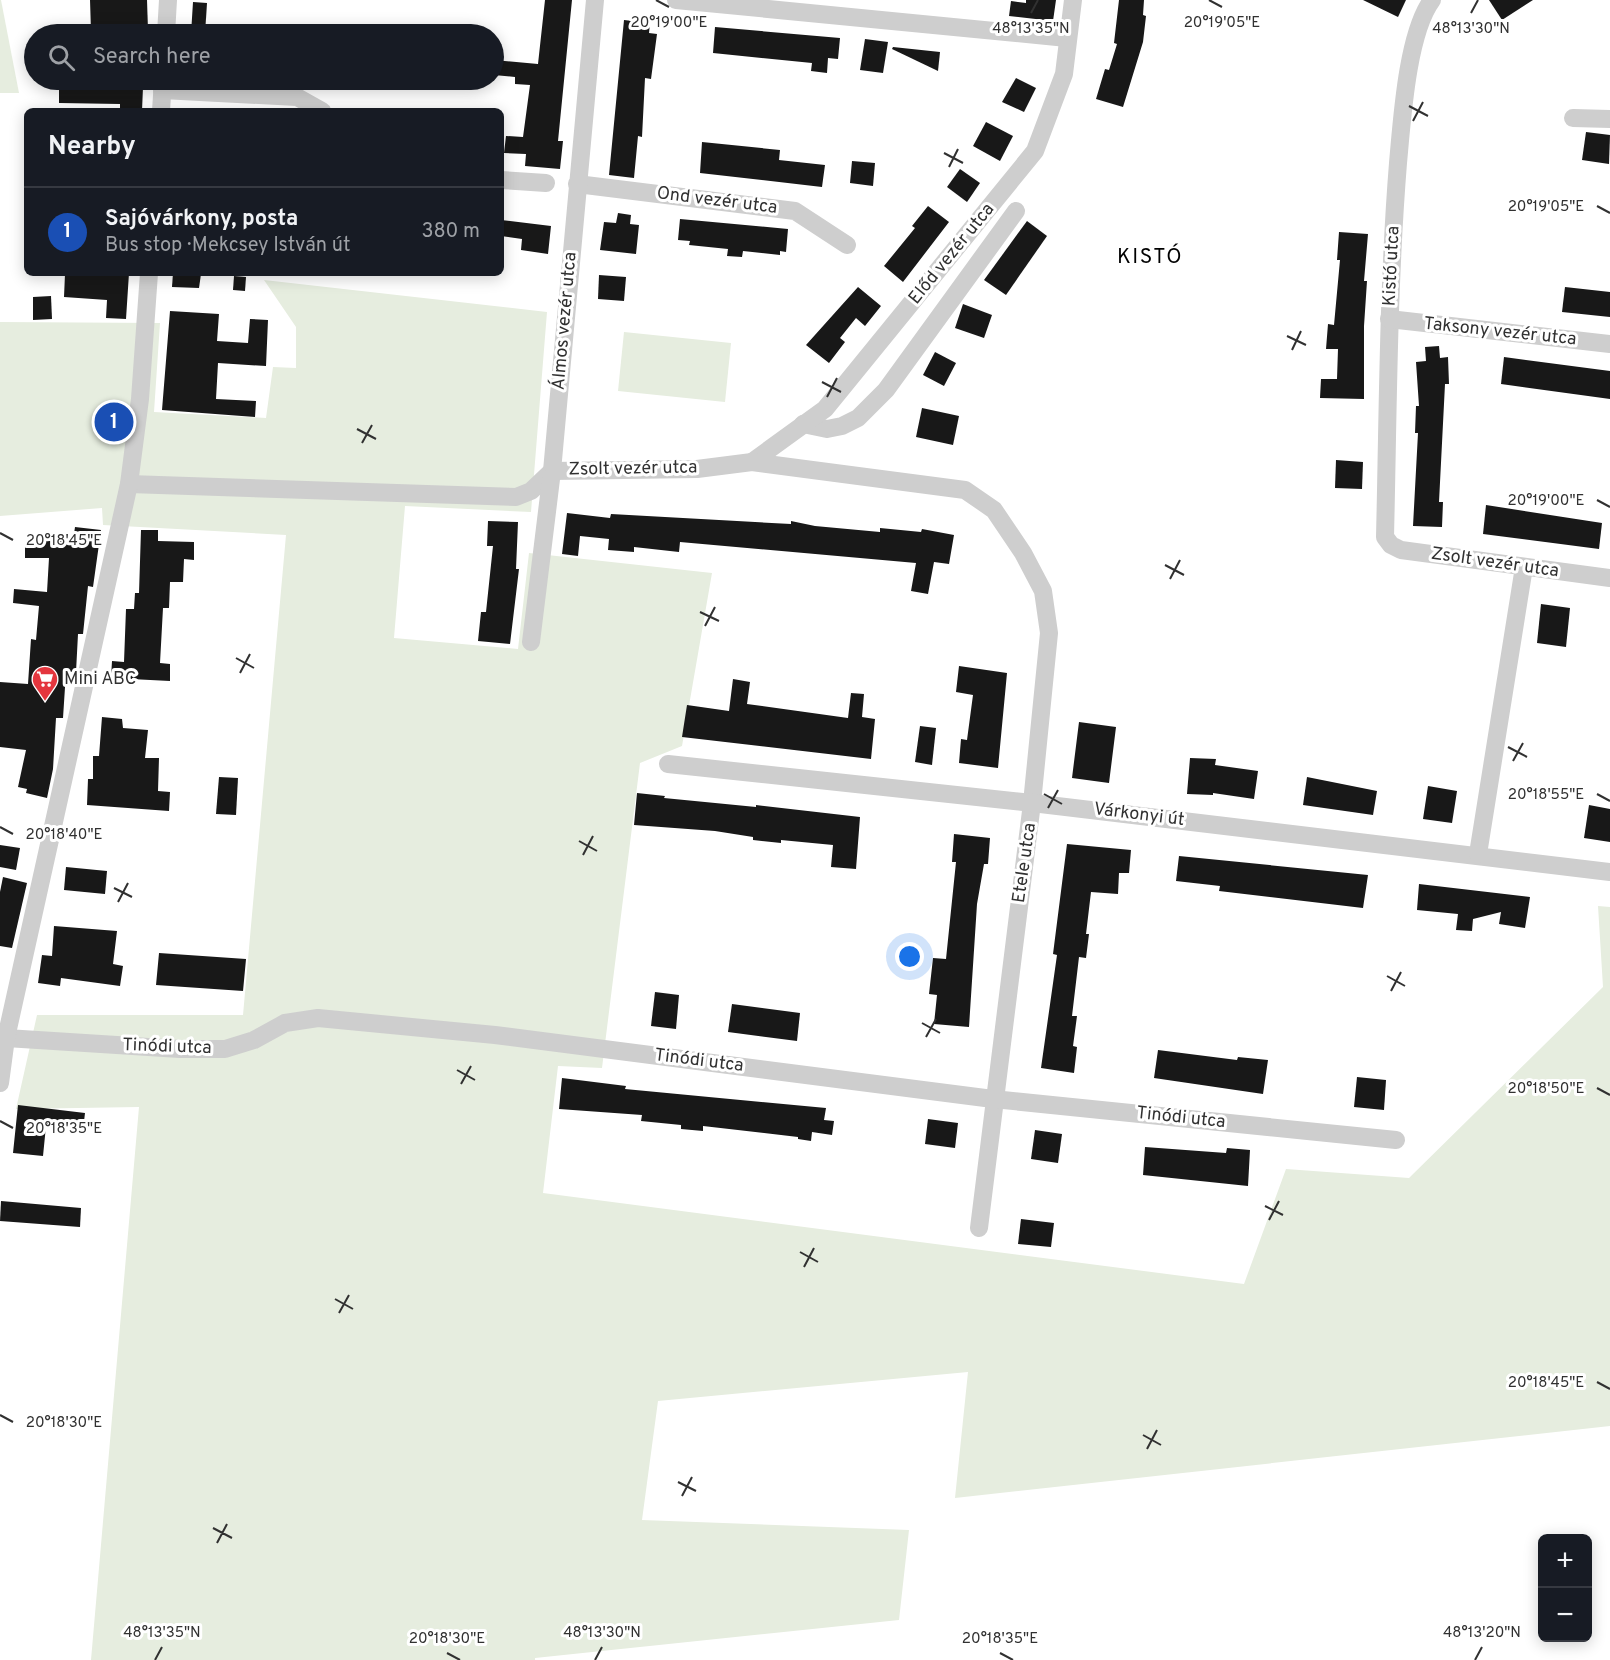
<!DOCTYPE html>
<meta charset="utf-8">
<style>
:root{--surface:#171b24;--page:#20242c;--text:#f1f3f6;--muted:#9ea1a6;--line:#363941;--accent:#b45309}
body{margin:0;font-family:Overpass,sans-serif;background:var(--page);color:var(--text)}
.controls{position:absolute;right:18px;bottom:18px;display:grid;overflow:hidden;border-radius:9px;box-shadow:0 3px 15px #0003}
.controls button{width:54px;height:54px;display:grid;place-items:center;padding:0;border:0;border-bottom:2px solid var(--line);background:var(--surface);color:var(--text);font:30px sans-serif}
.you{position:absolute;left:910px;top:957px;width:21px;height:21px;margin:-15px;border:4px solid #fff;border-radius:50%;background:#1a73e8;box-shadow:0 0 0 9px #1a73e833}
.badge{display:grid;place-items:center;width:39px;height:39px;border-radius:50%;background:var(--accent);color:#fff;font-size:20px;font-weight:700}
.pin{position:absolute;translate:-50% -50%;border:3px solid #fff;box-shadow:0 2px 6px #0006}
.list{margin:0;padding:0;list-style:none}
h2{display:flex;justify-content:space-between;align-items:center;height:78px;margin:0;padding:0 24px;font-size:26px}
h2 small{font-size:20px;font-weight:400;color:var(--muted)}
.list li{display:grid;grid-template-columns:39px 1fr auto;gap:18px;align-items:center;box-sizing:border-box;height:90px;padding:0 24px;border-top:2px solid var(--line)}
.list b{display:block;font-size:22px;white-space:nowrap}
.list p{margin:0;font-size:20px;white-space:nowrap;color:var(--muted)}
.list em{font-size:20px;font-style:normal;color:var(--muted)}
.icon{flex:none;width:33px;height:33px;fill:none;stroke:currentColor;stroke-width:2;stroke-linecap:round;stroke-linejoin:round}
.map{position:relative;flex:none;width:1610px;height:1660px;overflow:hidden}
.search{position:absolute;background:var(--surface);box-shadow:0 3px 15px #0003;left:24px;top:24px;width:480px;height:66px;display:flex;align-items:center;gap:15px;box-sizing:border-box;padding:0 21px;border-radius:33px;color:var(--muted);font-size:22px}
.panel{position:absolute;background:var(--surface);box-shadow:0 3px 15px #0003;left:24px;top:108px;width:480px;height:168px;border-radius:9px}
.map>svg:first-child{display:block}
.green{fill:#e6eddf}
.building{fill:#181818}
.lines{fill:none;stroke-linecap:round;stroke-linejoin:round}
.minor{stroke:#cecece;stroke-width:18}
.ticks{fill:none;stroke:#313131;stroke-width:2}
.labels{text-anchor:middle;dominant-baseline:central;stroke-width:6;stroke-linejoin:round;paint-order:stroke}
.street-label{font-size:18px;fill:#313131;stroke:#fff}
.poi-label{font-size:18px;fill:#313131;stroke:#fff;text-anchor:start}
.quarter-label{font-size:21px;letter-spacing:1.5px;fill:#000;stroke:#fff}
.ticks-label{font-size:15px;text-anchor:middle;fill:#313131;stroke:#fff;stroke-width:6;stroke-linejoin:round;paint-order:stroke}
</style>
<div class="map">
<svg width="1610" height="1660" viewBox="0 0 1610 1660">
<rect width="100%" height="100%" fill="#fff"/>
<g class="green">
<path d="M0,0H1L19,93H0Z"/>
<path d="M264,280L547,312L531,512L405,506L394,638L518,649L529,553L712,573L682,746L640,763L602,1068L558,1066L543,1193L1244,1284L1286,1169L1409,1178L1603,987L1598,906L1610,907V1426L955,1498L968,1372L658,1401L642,1520L909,1530L899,1620L535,1658V1660H91L139,1107L16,1109L37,1015H243L286,535L103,525L102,508L0,516V322L160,323L154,412L266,418L273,367L296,368V327Z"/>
<path d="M624,332L731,343L725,402L618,391Z"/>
</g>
<g class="building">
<path d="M90,0H147L148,30L91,32Z"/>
<path d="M545,0H572L558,141H563L560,169L525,166L526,154L504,153L506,136L523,137L530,85L515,84V77L494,75V60L538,64Z"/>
<path d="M1026,0H1056L1053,21L1009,16L1011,1L1026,3Z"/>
<path d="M1119,0H1144L1143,15L1146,16L1143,42L1123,107L1096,99L1105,69L1109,70L1117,44L1114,43Z"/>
<path d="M1363,0H1406L1398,17Z"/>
<path d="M1489,0H1533L1502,20Z"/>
<path d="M193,2L207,3L205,34H191Z"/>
<path d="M624,20L650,23L649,33L657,34L651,79L645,78L642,137L638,136L634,178L609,175Z"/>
<path d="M715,27L840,38L838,59L828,58L827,73L811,71L812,63L713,53Z"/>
<path d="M865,39L888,42L883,73L860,70Z"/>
<path d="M893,47L940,52L938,71L892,49Z"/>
<path d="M1016,78L1036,88L1024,112L1002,102Z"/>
<path d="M59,86L143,87L142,111H120V104L59,103Z"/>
<path d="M986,122L1013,136L1000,161L973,146Z"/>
<path d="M1586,132L1610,135L1609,164L1582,160Z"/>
<path d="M702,142L780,150L779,160L825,165L822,187L700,173Z"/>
<path d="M852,161L875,163L873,186L850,183Z"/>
<path d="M960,169L980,183L967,202L947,187Z"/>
<path d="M928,206L949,222L903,282L884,266L915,228L912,226Z"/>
<path d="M618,213L631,215L630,224L639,225L636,254L600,250L604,222L616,223Z"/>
<path d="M680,219L788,229L786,252L780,251V255L743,251L742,257L727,256L728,249L689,245L690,241L678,240Z"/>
<path d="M501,220L551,226L548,254L521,250L522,239L501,236Z"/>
<path d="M1027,221L1047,236L1006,295L984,280Z"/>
<path d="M1339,232L1368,234L1364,281H1367L1364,326V399L1320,398L1321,379H1337L1338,349H1326L1328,324L1334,325L1340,260H1337Z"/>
<path d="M78,273H129L126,319L106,318L107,300L64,297L65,274Z"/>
<path d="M173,273L201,274L199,288L172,287Z"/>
<path d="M599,275L626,277L624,301L598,299Z"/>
<path d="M234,276L246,277L245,291L233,290Z"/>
<path d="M858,287L881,306L865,326L856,318L840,338L845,342L829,363L806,345Z"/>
<path d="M1565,287L1610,292V317L1562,312Z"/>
<path d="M51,296L52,319L33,320V297Z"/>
<path d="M963,304L992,315L984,338L955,328Z"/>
<path d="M170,311L219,314L217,341L248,343L250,319L268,320L266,366L218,363L216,399L256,401L255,417L162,410Z"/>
<path d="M1439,346L1440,358L1448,357L1449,384H1445L1439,502H1443L1442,527L1413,526L1418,433H1415L1416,406H1419L1416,362L1426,361L1425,347Z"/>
<path d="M935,352L956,363L944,386L923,375Z"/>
<path d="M1504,357L1610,371V399L1501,384Z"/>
<path d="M922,408L959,416L953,445L916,437Z"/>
<path d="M1336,460L1363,462L1362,489L1335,488Z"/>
<path d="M1486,505L1602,523L1599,549L1483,534Z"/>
<path d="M567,513L610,518L611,514L791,524V521L815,526L880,532V528L921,532L922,529L954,535L949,564L934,562L928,594L911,591L916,563L680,542L679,552L634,547V552L608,550L609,539L580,536L578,556L562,554Z"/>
<path d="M488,521L518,522L516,569H519L510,644L478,641L481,612H486L493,546H487Z"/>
<path d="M75,527L101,530L93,587L88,586L83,634H78L76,672H66L63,718H56L53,769L47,798L26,793L27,789L18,787L26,750L0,747V682L28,684L31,639L36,640L39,606L13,603L14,589L47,592L49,558H25V541H51V538L73,541Z"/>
<path d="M141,530H158V541L194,542V560L184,559L183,582H170L169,608H163L160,663L170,664V681L111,678L112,661L124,662L126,609H134L135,593H139Z"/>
<path d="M1541,604L1570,608L1566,647L1537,643Z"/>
<path d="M959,666L1007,673L998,768L959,763L961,739L967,740L973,695L956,692Z"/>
<path d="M733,679L750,682L747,704L848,718L851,693L864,694L862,717L875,719L871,759L682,737L687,705L729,711Z"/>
<path d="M102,717L122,719L123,728L148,730L145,758H159L158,791L170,792L169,811L87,805L88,779H93V756H99Z"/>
<path d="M1079,722L1116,727L1109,783L1072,778Z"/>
<path d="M920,726L936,728L932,765L915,762Z"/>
<path d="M1190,758L1216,759L1215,765L1258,771L1254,799L1213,793V795L1187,794Z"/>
<path d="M219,777L238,778L236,815L216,814Z"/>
<path d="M1307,777L1377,791L1373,815L1303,805Z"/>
<path d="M1428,786L1457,791L1452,823L1423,819Z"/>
<path d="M637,793L665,796L664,798L756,807V805L860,817L856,869L831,867L833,845L781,840V843L753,840V837L715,831L634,825Z"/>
<path d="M1589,805L1610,809V842L1584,838Z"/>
<path d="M954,834L990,838L988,864H984L977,904L969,1027L934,1024L937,995L929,994L933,958L946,959L956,862H952Z"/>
<path d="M1067,844L1131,850L1129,873H1119L1118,894L1091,892L1086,934H1089L1086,958L1079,957L1072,1016H1077L1073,1046L1077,1047L1074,1073L1041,1068L1057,955L1053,954Z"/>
<path d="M0,845L20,848L16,870L0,867Z"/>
<path d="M1179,856L1368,875L1363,908L1219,891L1220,886L1176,881Z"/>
<path d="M66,867L107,871L105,894L64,890Z"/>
<path d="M3,877L27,883L12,948L0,946V892Z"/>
<path d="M1419,884L1530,897L1525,928L1499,924L1501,912L1473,919L1472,931L1456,930L1458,914L1417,910Z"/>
<path d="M54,926L117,931L113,964L123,966L120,986L61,978L60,986L38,983L42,955L52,956Z"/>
<path d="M159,953L246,959L243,991L156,985Z"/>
<path d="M655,992L679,995L676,1029L651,1026Z"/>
<path d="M732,1004L800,1013L797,1041L728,1032Z"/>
<path d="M1158,1050L1237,1060L1238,1057L1268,1060L1263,1094L1154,1078Z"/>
<path d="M1357,1077L1386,1080L1384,1110L1354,1107Z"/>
<path d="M562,1078L626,1086L625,1089L826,1108L824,1120L834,1121L832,1135L812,1132L811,1141L798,1139V1137L703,1126V1131L681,1129V1125L641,1121L642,1115L559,1109Z"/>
<path d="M18,1105L85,1113L83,1130L46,1126L43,1156L13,1153Z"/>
<path d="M928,1119L958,1123L955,1148L925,1144Z"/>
<path d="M1035,1130L1062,1134L1058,1163L1031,1159Z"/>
<path d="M1145,1147L1226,1153L1227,1148L1250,1150L1248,1186L1143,1175Z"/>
<path d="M1,1201L81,1208L80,1227L0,1221Z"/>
<path d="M1021,1219L1054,1223L1051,1247L1018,1244Z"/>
</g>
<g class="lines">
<g class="minor">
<path d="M676,0L1067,38"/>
<path d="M1432,0C1407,34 1402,120 1398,163C1388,288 1388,412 1385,537L1391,545L1401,550L1610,578"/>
<path d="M166,34L168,0"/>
<path d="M162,90L297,97L322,111"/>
<path d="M161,111L163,80"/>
<path d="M1573,118L1610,119"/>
<path d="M501,180L546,183"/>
<path d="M577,184L795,211L847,245"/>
<path d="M1389,319L1610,344"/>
<path d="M803,424L827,429L842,426L858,418L886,390L1016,211"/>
<path d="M752,462L825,409L1035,151L1064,74L1073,0"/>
<path d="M129,484L516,497L531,491L552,471L697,469L752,462L965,490L994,510L1023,553L1043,591L1049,633L1032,803L979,1228"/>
<path d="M531,642L552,471L595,0"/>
<path d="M668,764L1032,803L1610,872"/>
<path d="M1478,854L1524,567"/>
<path d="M6,1038L180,1049H225L254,1040L285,1023L318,1018L495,1035L993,1099L1396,1140"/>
<path d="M0,1083L6,1038L129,484L140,399L149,273"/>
</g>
</g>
<path class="ticks" d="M656,0L669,7M1209,0L1222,7M1031,13L1038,0M1471,13L1478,0M1409,106L1428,116M1413,121L1423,102M944,153L963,163M949,167L958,149M1597,206L1610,213M1287,336L1306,345M1292,350L1301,331M822,382L841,392M827,397L837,378M357,429L376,439M362,443L372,425M1597,500L1610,507M0,533L13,540M1165,565L1184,575M1170,579L1180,560M700,612L719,621M705,626L715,607M236,658L254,668M240,673L250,654M1508,747L1527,757M1513,761L1523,743M1044,794L1062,804M1597,794L1610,801M1048,808L1058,790M0,827L13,834M579,841L597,851M583,855L593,836M114,888L132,897M118,902L128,883M1387,976L1405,986M1391,991L1401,972M922,1023L940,1033M926,1037L936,1019M457,1070L475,1080M461,1084L471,1066M1597,1088L1610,1095M0,1121L13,1128M1265,1206L1283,1215M1269,1220L1279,1201M800,1252L818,1262M804,1267L814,1248M335,1299L353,1309M339,1313L349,1295M1597,1382L1610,1389M0,1415L13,1422M1143,1435L1161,1445M1147,1449L1157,1430M678,1482L696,1491M682,1496L692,1477M213,1528L232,1538M217,1543L227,1524M447,1653L460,1660M1000,1653L1013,1660M155,1660L162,1647M595,1660L602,1647M1475,1660L1482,1647"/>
<defs>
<g id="supermarket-pin" transform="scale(1.35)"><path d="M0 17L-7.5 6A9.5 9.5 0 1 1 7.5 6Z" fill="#e4363e" stroke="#fff"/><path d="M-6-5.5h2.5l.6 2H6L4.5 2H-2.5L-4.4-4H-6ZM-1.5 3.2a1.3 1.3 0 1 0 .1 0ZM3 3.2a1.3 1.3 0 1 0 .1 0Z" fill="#fff"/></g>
</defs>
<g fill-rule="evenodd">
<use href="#supermarket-pin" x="45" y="679"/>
</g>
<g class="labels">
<g class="street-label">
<text transform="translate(717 201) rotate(7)">Ond vezér utca</text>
<text transform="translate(952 254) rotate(-51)">Előd vezér utca</text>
<text transform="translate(1392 266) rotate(-87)">Kistó utca</text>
<text transform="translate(565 321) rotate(-85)">Álmos vezér utca</text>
<text transform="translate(1500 332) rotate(6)">Taksony vezér utca</text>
<text transform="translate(633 469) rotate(-1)">Zsolt vezér utca</text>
<text transform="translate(1495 563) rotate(8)">Zsolt vezér utca</text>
<text transform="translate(1139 815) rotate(7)">Várkonyi út</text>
<text transform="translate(1025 863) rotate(-82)">Etele utca</text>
<text transform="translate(167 1047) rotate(2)">Tinódi utca</text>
<text transform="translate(699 1061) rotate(7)">Tinódi utca</text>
<text transform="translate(1181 1118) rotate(6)">Tinódi utca</text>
</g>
<g class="poi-label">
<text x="64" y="679">Mini ABC</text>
</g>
<g class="quarter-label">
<text x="1150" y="257">KISTÓ</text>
</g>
</g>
<g class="ticks-label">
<text x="669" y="27">20°19'00"E</text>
<text x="1222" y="27">20°19'05"E</text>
<text x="1031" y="33">48°13'35"N</text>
<text x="1471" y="33">48°13'30"N</text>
<text x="1546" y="211">20°19'05"E</text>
<text x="1546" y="505">20°19'00"E</text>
<text x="64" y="545">20°18'45"E</text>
<text x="1546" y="799">20°18'55"E</text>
<text x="64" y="839">20°18'40"E</text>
<text x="1546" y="1093">20°18'50"E</text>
<text x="64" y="1133">20°18'35"E</text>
<text x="1546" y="1387">20°18'45"E</text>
<text x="64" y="1427">20°18'30"E</text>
<text x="162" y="1637">48°13'35"N</text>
<text x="602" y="1637">48°13'30"N</text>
<text x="1482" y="1637">48°13'20"N</text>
<text x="447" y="1643">20°18'30"E</text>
<text x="1000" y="1643">20°18'35"E</text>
</g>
</svg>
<div class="controls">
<button>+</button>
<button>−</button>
</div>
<div class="you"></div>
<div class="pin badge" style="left:114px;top:422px;background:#1a4fb4">1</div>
<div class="search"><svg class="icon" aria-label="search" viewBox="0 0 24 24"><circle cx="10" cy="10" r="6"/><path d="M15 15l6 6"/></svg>Search here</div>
<section class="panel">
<h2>Nearby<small></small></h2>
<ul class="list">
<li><span class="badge" style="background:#1a4fb4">1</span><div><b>Sajóvárkony, posta</b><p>Bus stop · Mekcsey István út</p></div><em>380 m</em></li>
</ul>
</section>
</div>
